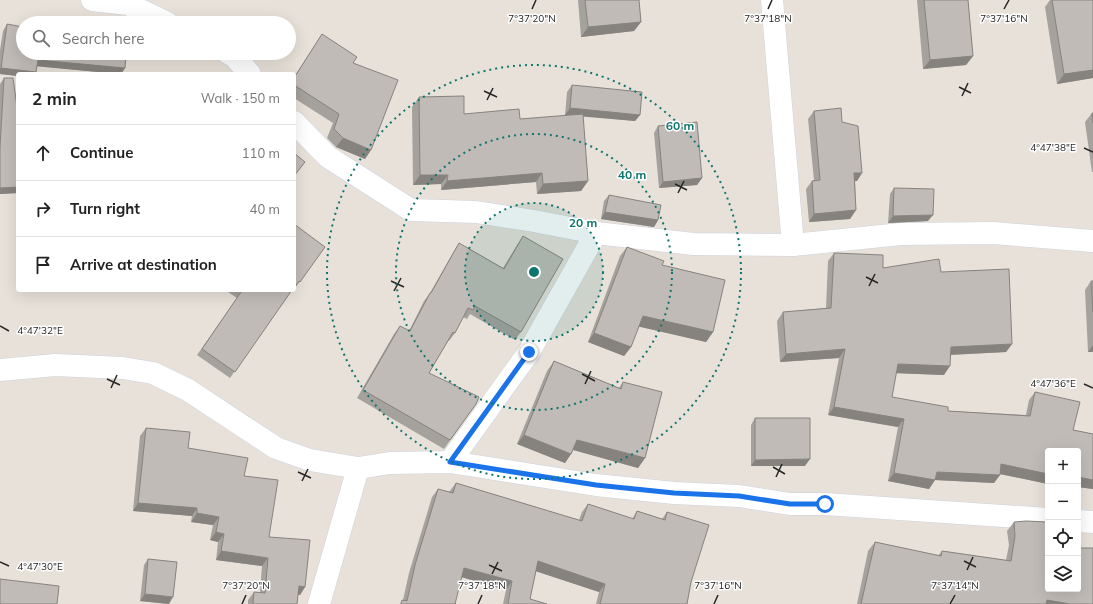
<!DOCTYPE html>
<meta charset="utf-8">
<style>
:root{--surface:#fff;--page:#f2f2f2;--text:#222;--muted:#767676;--line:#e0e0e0}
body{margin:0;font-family:Mulish,sans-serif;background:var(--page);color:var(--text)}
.controls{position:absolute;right:12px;bottom:12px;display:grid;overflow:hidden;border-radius:4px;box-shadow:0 4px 16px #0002}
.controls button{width:36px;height:36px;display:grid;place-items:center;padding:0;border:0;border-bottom:1px solid var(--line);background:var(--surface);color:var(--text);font:20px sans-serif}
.stop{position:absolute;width:12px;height:12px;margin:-9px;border:3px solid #1a73e8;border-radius:50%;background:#fff}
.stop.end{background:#1a73e8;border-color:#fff;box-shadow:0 1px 4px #0008}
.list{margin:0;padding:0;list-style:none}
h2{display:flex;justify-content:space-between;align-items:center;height:52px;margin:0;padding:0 16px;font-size:17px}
h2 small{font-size:13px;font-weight:400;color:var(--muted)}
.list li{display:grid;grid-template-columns:26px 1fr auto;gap:12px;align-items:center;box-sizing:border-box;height:56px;padding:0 16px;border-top:1px solid var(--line)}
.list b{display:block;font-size:15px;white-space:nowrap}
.list em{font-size:13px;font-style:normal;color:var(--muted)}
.icon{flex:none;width:22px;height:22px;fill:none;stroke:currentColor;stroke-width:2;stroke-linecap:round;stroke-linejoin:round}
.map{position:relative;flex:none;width:1093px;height:604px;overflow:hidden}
.search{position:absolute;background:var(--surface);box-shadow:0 4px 16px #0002;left:16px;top:16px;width:280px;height:44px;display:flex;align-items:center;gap:10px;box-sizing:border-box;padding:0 14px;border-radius:22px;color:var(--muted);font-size:15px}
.panel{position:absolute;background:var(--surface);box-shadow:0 4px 16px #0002;left:16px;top:72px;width:280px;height:220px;border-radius:4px}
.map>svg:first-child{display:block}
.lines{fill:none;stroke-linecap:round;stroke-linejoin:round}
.minor-casing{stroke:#ced2df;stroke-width:23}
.minor{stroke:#fff;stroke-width:22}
.wall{fill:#a5a19d}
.shaded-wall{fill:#86837f}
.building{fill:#c0bbb6;stroke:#86837f}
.route{stroke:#1a73e8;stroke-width:5}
.ticks{fill:none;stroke:#262626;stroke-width:1.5}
.ring{fill:none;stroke:#0f766e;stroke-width:2;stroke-dasharray:2 4}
.ticks-label{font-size:10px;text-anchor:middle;fill:#262626;stroke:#fff;stroke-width:3;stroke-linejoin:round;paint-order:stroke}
.centre{fill:#0f766e;stroke:#fff;stroke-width:2}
.ring-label{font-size:12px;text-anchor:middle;font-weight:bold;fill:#0f766e;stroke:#fff;stroke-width:3;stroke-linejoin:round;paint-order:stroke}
</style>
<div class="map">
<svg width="1093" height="604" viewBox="0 0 1093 604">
<rect width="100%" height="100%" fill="#e8e1d9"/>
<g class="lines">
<g class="minor-casing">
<g id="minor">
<path d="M92,0L128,4L167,23"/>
<path d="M772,0L793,245"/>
<path d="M228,53L234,56L250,74"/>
<path d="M294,122L328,157L411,210L476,212L534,221L596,233L693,244L793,245L901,234L993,233L1093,241"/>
<path d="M0,370L55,365L123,368L153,373L188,390L276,448L310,460L358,468L390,463L450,462L596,485L674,493L739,496L790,504H825L1048,519"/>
<path d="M450,462L529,352L596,233"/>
<path d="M1078,521L1093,522"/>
<path d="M319,604L358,468"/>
</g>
</g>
<use href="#minor" class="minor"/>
</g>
<g class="wall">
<path d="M578,0H639L641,22L634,31L581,37Z"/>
<path d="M917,0H968L973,56L966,65L923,69Z"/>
<path d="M1050,0H1093V78L1057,84L1045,7Z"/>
<path d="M7,24L125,68L121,74H119L37,66L36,72L35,74H18V76L0,74V50L3,31Z"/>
<path d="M322,34L353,63L371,150L365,159L336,147L327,138L333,123L294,98V77Z"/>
<path d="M4,78L18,193L0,194V84Z"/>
<path d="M572,85L640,115L635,121L583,116L588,181L581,191L537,194L536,182L441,190V184L413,185L412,107L419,97L464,114L520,119L571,115H565L567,92Z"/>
<path d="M814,111L842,122L862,173L857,181H855L856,210L850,219L809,222L806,189L812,181L814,180L808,119Z"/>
<path d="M1092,113H1093V172H1092L1085,122Z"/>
<path d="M658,126L702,178L697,185L659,188L654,133Z"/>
<path d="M894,188L928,221L888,223L890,194Z"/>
<path d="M609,195L658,220L654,227L601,219L604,201Z"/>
<path d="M523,236L521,332L515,340L470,314L467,319L463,317L455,333L449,341H448L429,373L476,404L444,449L357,398L394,334L400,326L409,331L424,301L430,293L454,251L459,243L503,268L517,245Z"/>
<path d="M325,247L295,288H294Z"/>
<path d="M627,247L662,265L713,332L706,342L639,326L631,347L624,356L588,342L620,256Z"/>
<path d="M834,253L883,268L941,272L1012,344L1006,352L951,355L944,375L896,373L892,397L948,411L1026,415L1029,400L1035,392L1073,430L1093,434V489L1078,487V451H1048V484L1000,474L994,483L935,480L929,489L888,481L898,427L828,415L839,358L780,362L777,321L783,312L826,308L828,261Z"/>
<path d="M1091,281H1093V352H1088L1085,290Z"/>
<path d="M225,290H292L230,378L197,355L237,298Z"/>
<path d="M554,361L619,388L623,382L645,458L638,468L573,450L571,454L565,463L517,444L547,371Z"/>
<path d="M755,418L805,466H751V425Z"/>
<path d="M146,428L244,476L269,537L305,587L300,595H298L297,604H248V600L254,592H260L262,566L216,560L218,542L210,540L213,525L191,522L192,516L133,511L140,436Z"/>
<path d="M456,483L579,520L582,512L588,504L632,519L637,511L662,519L667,512L691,582L687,604H596L599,592L536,571L530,599L547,604H503L506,590L461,577L455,604H456H400L403,600L409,573L432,497L438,489L449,492Z"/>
<path d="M1014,522L1048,589L1093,604H857L868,551L875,542L938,556L942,551L1006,560L1009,545L1007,531Z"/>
<path d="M148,559L169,604L140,601L144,565Z"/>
</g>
<g class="shaded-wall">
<path d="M641,22L634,31L581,37L588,27Z"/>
<path d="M973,56L966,65L923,69L930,60Z"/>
<path d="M38,60L125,68L121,74H119L34,66Z"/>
<path d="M1,68L36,72L35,74H18V76L0,74V69Z"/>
<path d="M1093,70V78L1057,84L1064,74Z"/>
<path d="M570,108L640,115L635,121L565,115Z"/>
<path d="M343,138L371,150L365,159L336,147Z"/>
<path d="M542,173L536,182L441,190L447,181Z"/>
<path d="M854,173H862L857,181L849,182Z"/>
<path d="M420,175H448L441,184L413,185Z"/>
<path d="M702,178L697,185L659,188L663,182Z"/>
<path d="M588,181L581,191L537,194L543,184Z"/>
<path d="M18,187V193L0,194V188Z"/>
<path d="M856,210L850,219L809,222L814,214Z"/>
<path d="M605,212L658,220L654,227L601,219Z"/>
<path d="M933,215L928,221L888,223L893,216Z"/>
<path d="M643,316L713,332L706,342L636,326Z"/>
<path d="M594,333L631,347L624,356L588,342Z"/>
<path d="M1012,344L1006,352L945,355L951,347Z"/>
<path d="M1093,345V352H1088Z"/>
<path d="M845,349L839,358L780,362L786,354Z"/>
<path d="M898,364L950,366L944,375L892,373Z"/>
<path d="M834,407L904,419L898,427L828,415Z"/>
<path d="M524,435L571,454L565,463L517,444Z"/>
<path d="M577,440L645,458L638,468L570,449Z"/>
<path d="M810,459L805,466H751L755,460Z"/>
<path d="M1001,464L1048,474V484L995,473Z"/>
<path d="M937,472L1000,475L994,483L935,480L929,489L888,481L894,473Z"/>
<path d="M1078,477L1093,480V489L1078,487Z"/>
<path d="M138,503L197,508L192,516L133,511Z"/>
<path d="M197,513L219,517L213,525L191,522Z"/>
<path d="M216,532L224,534L218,542L210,540Z"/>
<path d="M221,551L268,558L262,566L216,560Z"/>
<path d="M538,561L605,584L599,592L532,570Z"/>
<path d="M464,568L512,581L506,590L458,576Z"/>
<path d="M299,586L305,587L300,595L293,594Z"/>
<path d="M145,594L173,597L169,604L140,601Z"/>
<path d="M1047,600L1070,604H1044Z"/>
</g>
<g class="building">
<path d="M585,0H639L641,22L588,27Z"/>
<path d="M924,0H968L973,56L930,60Z"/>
<path d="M1052,0H1093V70L1064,74Z"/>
<path d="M7,24L23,27V53H126L125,68L38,60L36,72L1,68Z"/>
<path d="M322,34L357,57L353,63L398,80L371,150L343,138L334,129L339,114L294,85V78Z"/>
<path d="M4,78H13L18,114V187L0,188V147Z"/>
<path d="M572,85L642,92L640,115L570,108Z"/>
<path d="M464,96V114L519,109L520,119L583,114L588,181L543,184L542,173L447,181L448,175H420L419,97Z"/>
<path d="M841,108L842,122L858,126L862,173H854L856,210L814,214L812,181L820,180L814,111Z"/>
<path d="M1092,113H1093V123Z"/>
<path d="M697,122L702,178L663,182L658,126Z"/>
<path d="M294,153L305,162L294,176Z"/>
<path d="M894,188L934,189L933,215L893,216Z"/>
<path d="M609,195L661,205L658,220L605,212Z"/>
<path d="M294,224L325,247L300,282L299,281L294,288Z"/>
<path d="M523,236L563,259L521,332L475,306L473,310L468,308L455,333L453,332L429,373L479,397L476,404L450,440L363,390L400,326L410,331L430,293H431L459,243L504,269Z"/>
<path d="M627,247L664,261L662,265L725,280L713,332L643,316L631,347L594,333Z"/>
<path d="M834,253L883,255V268L939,259L941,272L1009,269L1012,344L951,347L950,366L898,364L892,397L948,407V411L1030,416L1035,392L1080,402L1073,430L1093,434V480L1078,477V451H1048V474L1001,464L1000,475L937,472L935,480L894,473L904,419L834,407L845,349L786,354L783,312L831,308Z"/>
<path d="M1091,281H1093V312Z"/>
<path d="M239,290H292L235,372L202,349L241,292Z"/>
<path d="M554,361L621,389L623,382L662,392L645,458L577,440L571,454L524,435Z"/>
<path d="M755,418H810V459L755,460Z"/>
<path d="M146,428L190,432L188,448L248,458L244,476L278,480L269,537L310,540L305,587L299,586L297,604H253L254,592L265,593L268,558L221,551L224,534L216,532L219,517L197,513V508L138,503Z"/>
<path d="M456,483L582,521L588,504L634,519L637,511L665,520L667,512L709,525L691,582L687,604H600L605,584L538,561L530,599L547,604H508L512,581L464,568L455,604H456H401L402,600L407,601L415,565L438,489L453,493Z"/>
<path d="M1026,521L1047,522L1048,532V589H1078V548H1093V604H1070L1047,600L1046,604H861L875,542L941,556L942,551L1011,561L1015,536L1014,522Z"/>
<path d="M148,559L177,562L173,597L145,594Z"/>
<path d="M0,579L59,586L57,604H0Z"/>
</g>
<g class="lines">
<path class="route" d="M529,352L450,462L596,485L674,493L739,496L790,504H825"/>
</g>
<path class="ticks" d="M532,9L536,0M768,9L772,0M1004,9L1009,0M959,87L971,93M484,91L497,97M962,96L968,83M487,100L493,88M1084,148L1093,152M675,184L687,190M678,193L684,181M866,277L878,283M391,281L404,287M869,286L875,274M394,291L401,278M0,326L9,331M582,374L595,381M107,379L120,385M585,384L591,371M1084,384L1093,388M111,388L117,375M773,467L785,474M298,472L311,478M776,477L782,464M302,481L308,469M964,561L976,567M0,562L9,566M489,565L502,571M967,570L973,557M492,574L498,562M242,604L246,595M478,604L482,595M714,604L718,595M950,604L955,595"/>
<circle cx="534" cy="272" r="69" fill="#0f766e" fill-opacity=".12"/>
<g class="ring">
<circle cx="534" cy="272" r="69"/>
<circle cx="534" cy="272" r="138"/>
<circle cx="534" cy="272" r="207"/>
</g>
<g class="ticks-label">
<text x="532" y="22">7°37'20"N</text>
<text x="768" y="22">7°37'18"N</text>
<text x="1004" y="22">7°37'16"N</text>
<text x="1053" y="151">4°47'38"E</text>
<text x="40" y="334">4°47'32"E</text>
<text x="1053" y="387">4°47'36"E</text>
<text x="40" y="570">4°47'30"E</text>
<text x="246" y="589">7°37'20"N</text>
<text x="482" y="589">7°37'18"N</text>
<text x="718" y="589">7°37'16"N</text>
<text x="955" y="589">7°37'14"N</text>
</g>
<circle cx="534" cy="272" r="6" class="centre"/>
<g class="ring-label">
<text x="680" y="130">60 m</text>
<text x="632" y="179">40 m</text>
<text x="583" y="227">20 m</text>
</g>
</svg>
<div class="controls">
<button>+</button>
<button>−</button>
<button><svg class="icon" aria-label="locate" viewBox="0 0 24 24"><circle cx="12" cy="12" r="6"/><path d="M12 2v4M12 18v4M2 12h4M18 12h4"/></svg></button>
<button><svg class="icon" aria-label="layers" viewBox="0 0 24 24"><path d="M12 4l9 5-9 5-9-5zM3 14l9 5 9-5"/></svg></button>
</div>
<div class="stop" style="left:825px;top:504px"></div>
<div class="stop end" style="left:529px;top:352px"></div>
<div class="search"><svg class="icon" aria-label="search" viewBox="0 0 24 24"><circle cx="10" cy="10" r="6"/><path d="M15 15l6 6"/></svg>Search here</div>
<section class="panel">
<h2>2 min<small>Walk · 150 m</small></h2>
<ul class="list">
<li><svg class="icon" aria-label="ahead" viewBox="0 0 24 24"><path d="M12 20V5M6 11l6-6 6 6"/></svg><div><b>Continue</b></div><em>110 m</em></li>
<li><svg class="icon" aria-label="right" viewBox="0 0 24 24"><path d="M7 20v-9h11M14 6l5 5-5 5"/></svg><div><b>Turn right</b></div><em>40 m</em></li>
<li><svg class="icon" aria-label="arrive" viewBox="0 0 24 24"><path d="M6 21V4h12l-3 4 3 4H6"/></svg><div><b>Arrive at destination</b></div></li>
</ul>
</section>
</div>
